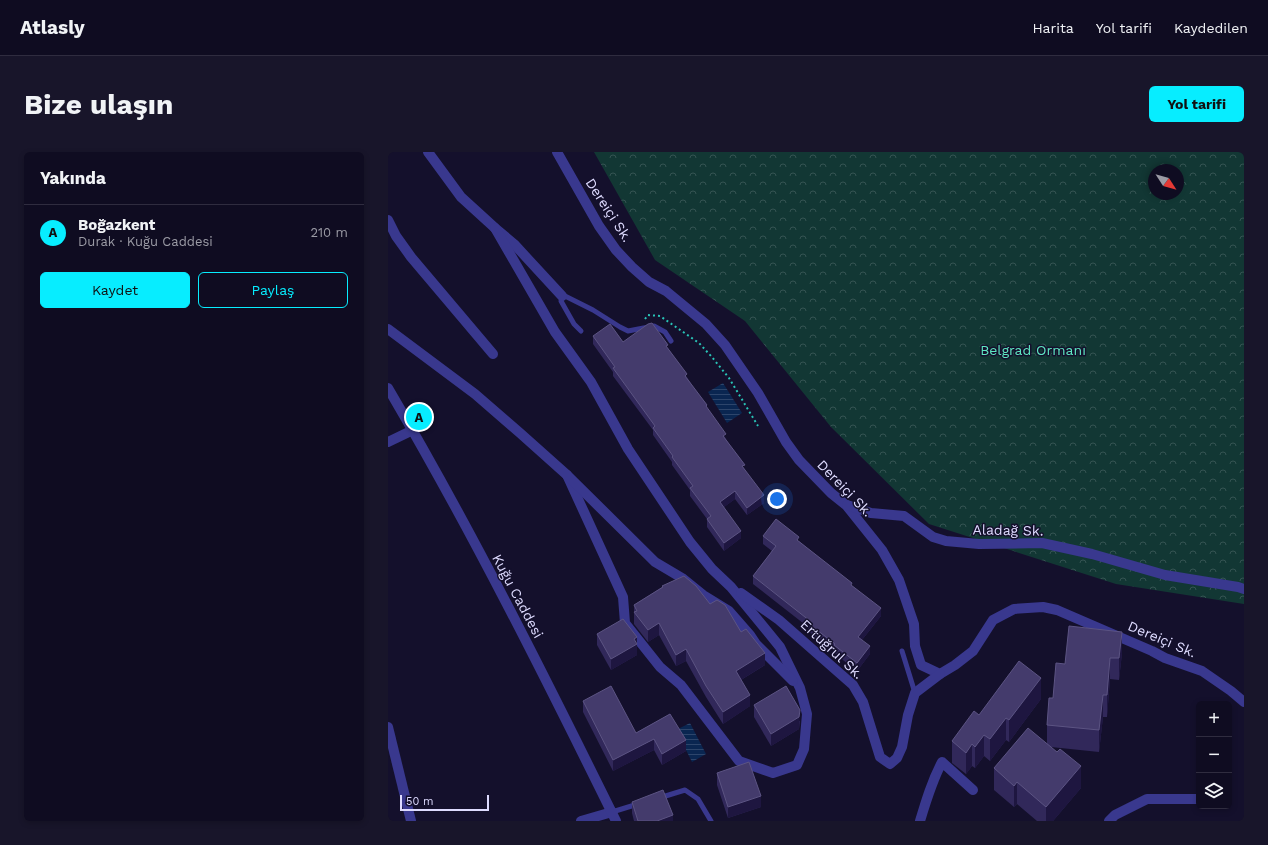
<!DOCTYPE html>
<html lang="tr">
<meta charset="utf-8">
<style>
:root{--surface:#0f0c21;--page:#18152a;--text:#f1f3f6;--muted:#9b9ba5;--line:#2f2c3f;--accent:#07edff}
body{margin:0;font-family:"Work Sans",sans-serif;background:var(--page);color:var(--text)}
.controls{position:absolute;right:12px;bottom:12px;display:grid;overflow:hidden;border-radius:6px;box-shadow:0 2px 6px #0003}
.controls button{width:36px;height:36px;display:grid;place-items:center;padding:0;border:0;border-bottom:1px solid var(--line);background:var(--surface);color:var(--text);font:20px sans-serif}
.compass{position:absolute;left:760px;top:12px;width:36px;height:36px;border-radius:50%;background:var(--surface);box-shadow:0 2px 6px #0003;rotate:126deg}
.scale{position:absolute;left:12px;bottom:10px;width:89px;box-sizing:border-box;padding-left:4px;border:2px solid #dedbff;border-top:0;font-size:11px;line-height:14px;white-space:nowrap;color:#dedbff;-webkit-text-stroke:3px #14102c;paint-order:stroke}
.you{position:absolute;left:389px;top:347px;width:14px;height:14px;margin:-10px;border:3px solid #fff;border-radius:50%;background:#1a73e8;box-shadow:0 0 0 6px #1a73e833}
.badge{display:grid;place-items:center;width:26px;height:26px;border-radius:50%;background:var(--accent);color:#111;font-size:13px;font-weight:700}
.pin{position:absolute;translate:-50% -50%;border:2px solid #fff;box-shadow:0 1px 4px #0006}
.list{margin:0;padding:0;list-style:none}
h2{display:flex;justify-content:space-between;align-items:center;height:52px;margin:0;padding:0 16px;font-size:17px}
h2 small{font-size:13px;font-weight:400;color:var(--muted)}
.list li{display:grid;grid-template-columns:26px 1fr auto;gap:12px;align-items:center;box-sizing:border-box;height:56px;padding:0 16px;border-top:1px solid var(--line)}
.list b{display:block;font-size:15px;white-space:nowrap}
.list p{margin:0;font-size:13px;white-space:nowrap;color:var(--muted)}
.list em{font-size:13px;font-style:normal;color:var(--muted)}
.actions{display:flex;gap:8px;padding:12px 16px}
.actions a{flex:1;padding:9px 0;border:1px solid var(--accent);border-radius:6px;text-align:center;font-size:14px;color:var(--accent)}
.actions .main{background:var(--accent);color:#111}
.icon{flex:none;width:22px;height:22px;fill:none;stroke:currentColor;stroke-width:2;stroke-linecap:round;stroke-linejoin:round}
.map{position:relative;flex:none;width:856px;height:669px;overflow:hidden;border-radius:6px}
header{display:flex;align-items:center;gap:24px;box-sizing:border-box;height:56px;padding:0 20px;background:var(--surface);border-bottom:1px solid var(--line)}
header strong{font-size:19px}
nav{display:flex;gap:22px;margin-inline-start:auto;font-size:14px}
.intro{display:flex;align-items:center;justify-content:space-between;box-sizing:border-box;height:96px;padding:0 24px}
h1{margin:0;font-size:28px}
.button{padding:10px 18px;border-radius:6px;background:var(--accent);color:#111;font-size:14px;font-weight:700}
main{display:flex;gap:24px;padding:0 24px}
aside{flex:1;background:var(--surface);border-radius:6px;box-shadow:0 2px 6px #0003}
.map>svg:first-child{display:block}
.forest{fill:url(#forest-crowns);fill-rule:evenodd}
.water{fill:url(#water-rules)}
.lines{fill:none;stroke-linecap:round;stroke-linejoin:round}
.path{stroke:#29c4b7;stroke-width:2;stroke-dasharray:2 3;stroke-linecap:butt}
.service{stroke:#39388e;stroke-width:5}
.minor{stroke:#39388e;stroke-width:10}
.tertiary{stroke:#39388e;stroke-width:10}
.wall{fill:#31285a}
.shaded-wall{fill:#1e1640}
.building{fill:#443b6c;stroke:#5c5483}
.labels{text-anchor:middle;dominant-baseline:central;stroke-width:3;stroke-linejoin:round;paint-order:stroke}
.street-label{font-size:14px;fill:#dedbff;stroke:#14102c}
.park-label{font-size:14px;fill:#5ee7c2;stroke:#14102c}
</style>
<header>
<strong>Atlasly</strong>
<nav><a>Harita</a><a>Yol tarifi</a><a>Kaydedilen</a></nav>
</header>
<div class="intro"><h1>Bize ulaşın</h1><a class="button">Yol tarifi</a></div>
<main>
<aside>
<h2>Yakında<small></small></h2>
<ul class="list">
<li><span class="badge">A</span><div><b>Boğazkent</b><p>Durak · Kuğu Caddesi</p></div><em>210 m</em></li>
</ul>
<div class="actions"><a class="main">Kaydet</a><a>Paylaş</a></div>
</aside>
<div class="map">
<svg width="856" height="669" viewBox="0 0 856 669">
<defs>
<pattern id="forest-crowns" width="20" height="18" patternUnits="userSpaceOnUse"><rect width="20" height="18" fill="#123734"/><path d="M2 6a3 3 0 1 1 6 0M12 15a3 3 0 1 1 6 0" fill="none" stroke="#345352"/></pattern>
<pattern id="water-rules" width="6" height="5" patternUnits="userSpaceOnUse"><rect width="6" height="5" fill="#0a2651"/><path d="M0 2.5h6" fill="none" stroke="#2d456b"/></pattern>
</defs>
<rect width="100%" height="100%" fill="#14102c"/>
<path class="forest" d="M206,0H856V452L728,432L541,372L443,275L357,169L267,108ZM766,18H790V42H766Z"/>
<g class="water">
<path d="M335,231L354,261L339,271L320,240Z"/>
<path d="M302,571L318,602L304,610L288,578Z"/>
</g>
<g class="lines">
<path class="path" d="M257,167L260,163L272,164L311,191L323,204L341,226L370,274"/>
<g class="service">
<path d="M193,179L186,172L173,149L175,143L205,158L232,175L240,179L266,174L277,180L283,189"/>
<path d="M514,499L527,541"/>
<path d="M271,646L297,638L310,647L323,669"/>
<path d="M224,660L250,652"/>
</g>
<g class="minor">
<path d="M40,0L73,45L107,76L126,92L174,144"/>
<path d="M169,0L211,74L228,98L244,115L261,130L278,139L318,172L337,193L370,241L398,290L411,308L443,341L458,353L494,398L511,428L526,472L527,494L533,513L552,522L567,513L585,499L605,468L626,457L655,455L669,458L764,499L777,506L814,519L843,539L856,550"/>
<path d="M0,68L8,84L23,105L105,202"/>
<path d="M107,76L167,180L203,230L240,297L302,390L324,417L343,435L392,495L412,536L419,562L416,597L409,613L385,621L351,609L293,533L272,515L237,471L235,445L179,323"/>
<path d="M0,177L87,242L132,281L179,323L267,410L294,426L315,443L341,459L362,483L368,492L405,529"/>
<path d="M0,290L25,278"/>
<path d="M459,353L483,361L516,364L545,385L558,389L591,392L654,391L704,402L777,423L850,435L856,437"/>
<path d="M353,441L391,468L465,533L475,550L492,605L502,612L509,606L514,595L520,563L527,541L552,522"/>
<path d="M0,575L23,669"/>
<path d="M193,669L224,660"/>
<path d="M532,669C538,649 544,629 554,610L585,638"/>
<path d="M721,669L727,663L759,647H809"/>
</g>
<path class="tertiary" d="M0,236C83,377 156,523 228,669"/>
</g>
<g class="wall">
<path d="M205,184L235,190L280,196L319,256L357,318L376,351L359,363L347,347L336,355L353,386L336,399L319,375V367L302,344V338L284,313V310L265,283V278L225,224V220L205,192Z"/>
<path d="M375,384L411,389L464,434L493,464L474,488L482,502L469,519L446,501V499L420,479V475L365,432V424L384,399L375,392Z"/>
<path d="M274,434L322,452L353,480L377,513L353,528L362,554L335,572L318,545L298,509L288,514L271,483L260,490L246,472V453L274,435Z"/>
<path d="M209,482L249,485V503L223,518L209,493Z"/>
<path d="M734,501L731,528L722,527L719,565H715L711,600L663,595L693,636L665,669H649L629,652L626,655L606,638V616L659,591V573L665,546L677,512Z"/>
<path d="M653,547L621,590L618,588L602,609L596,604L587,616L584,614L578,622L564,611V589L591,563Z"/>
<path d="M195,549L248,581L282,562L298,599L274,613L266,598L225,619L195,560Z"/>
<path d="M366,553L412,569L411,577L383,594L366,565Z"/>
<path d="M329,621L373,655L340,666L329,633Z"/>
<path d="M244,650L285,669H246L244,661Z"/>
</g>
<g class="shaded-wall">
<path d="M347,339V347L332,358V350Z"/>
<path d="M376,343V351L359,363V356Z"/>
<path d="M353,379V386L336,399V391Z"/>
<path d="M493,456V464L470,493V485Z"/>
<path d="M271,471V483L260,490V478Z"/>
<path d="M734,480V501L731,528V506Z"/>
<path d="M249,485V503L223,518V507Z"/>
<path d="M482,494V502L469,519V511Z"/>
<path d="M298,497V509L288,514V503Z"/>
<path d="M377,501V513L348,531V519Z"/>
<path d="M722,506V527L719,565V543Z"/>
<path d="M653,526V547L621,590V568Z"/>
<path d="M362,543V554L335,572V560Z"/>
<path d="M715,543V565L711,600V578Z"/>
<path d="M412,558L411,577L383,594V582Z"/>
<path d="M618,566V588L602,609V587Z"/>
<path d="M596,583V604L587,616V595Z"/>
<path d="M266,587V598L225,619V608Z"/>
<path d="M298,588V599L274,613V602Z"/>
<path d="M584,592V614L578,622V601Z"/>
<path d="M693,614V636L665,669H658V655Z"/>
<path d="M629,630V652L626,655V634Z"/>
<path d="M373,644V655L340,666V655Z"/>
<path d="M285,663V669H269Z"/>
</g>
<g class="building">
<path d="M264,171L280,193L278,194L299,222L297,224L319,253L318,254L338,282L335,284L357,313L354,314L376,343L359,356L347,339L332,350L353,379L336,391L319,367L323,364L302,336L305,334L284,305L285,304L265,276L267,274L225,216L227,215L205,184L222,172L235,190L260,172Z"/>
<path d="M388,367L411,385L409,388L464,431L463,433L493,456L470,485L482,494L469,511L446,493L447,492L420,471L422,469L365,424L388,394L375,384Z"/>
<path d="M296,424L308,434L322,452L329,448L337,453L353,480L358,477L377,501L348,519L362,543L335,560L318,534L298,497L288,503L271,471L260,478L246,460L249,459L246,453L275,435L274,434Z"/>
<path d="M235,467L249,485L246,487L249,492L223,507L209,482Z"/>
<path d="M681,474L734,480L731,506H722L719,543H715L711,578L659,573L661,546H665L668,511L677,512Z"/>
<path d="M631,509L653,526L621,568L618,566L602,587L596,583L587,595L584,592L578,601L564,589L586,559L591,563Z"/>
<path d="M223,534L248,581L282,562L298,588L274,602L266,587L225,608L195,549Z"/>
<path d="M398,534L412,558L411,565L383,582L366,553Z"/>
<path d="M640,576L669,600L672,597L693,614L658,655L629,630L626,634L606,616Z"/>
<path d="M361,610L373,644L340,655L329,621Z"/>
<path d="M275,638L285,663L269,669H250L244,650Z"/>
</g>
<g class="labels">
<g class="street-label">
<text transform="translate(221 58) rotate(57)">Dereiçi Sk.</text>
<text transform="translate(457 336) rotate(46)">Dereiçi Sk.</text>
<text transform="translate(620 378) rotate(1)">Aladağ Sk.</text>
<text transform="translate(130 444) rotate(62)">Kuğu Caddesi</text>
<text transform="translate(774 487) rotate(23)">Dereiçi Sk.</text>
<text transform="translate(444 497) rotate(43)">Ertuğrul Sk.</text>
</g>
<g class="park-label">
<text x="645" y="198">Belgrad Ormanı</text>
</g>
</g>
</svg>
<div class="controls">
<button>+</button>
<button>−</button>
<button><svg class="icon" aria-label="layers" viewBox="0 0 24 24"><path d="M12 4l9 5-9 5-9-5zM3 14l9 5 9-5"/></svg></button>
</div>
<svg class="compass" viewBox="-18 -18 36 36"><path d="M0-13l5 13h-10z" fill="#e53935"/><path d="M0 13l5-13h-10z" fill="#9b9ba5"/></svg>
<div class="scale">50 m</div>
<div class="you"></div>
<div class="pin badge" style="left:31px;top:265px">A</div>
</div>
</main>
